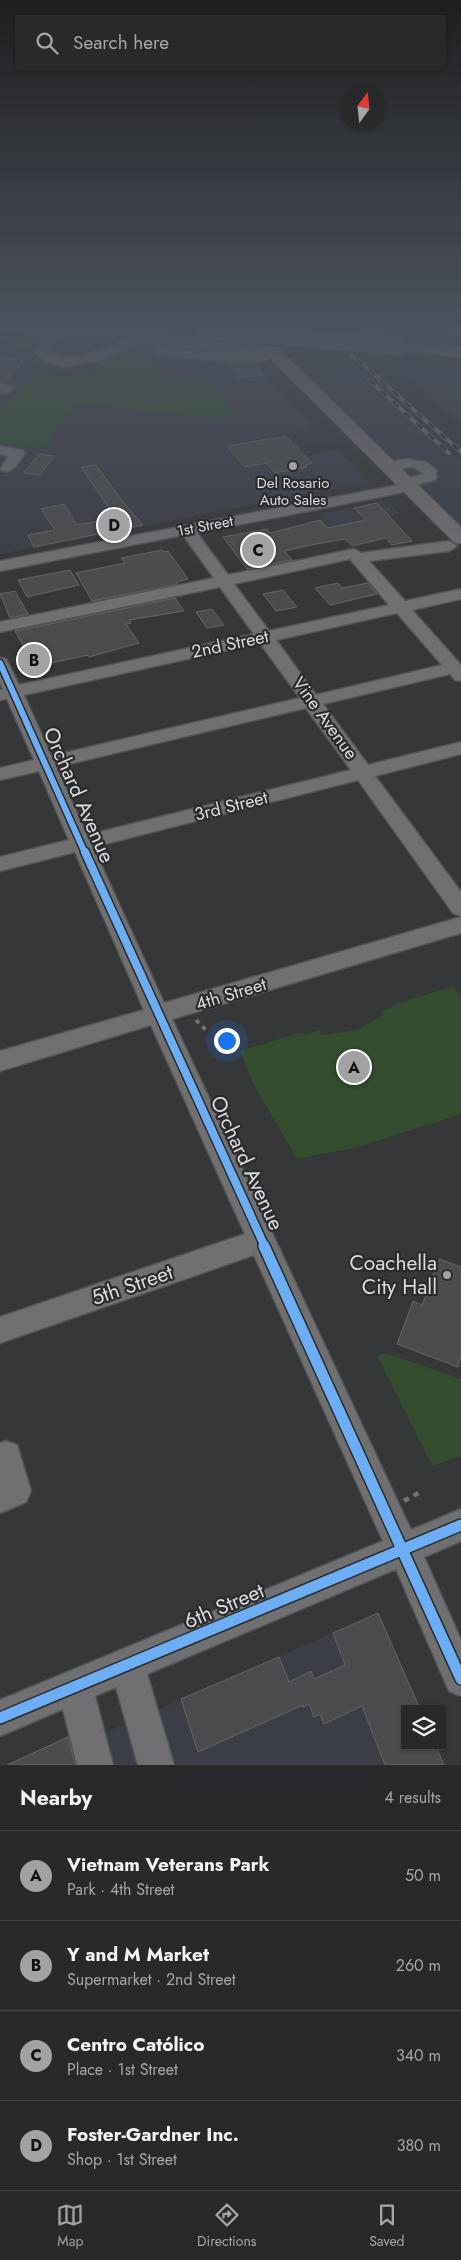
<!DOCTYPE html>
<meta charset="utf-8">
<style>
:root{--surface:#28292a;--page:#303132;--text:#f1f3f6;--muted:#a5a6a8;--line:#444547;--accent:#a2a2a5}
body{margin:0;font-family:Jost,sans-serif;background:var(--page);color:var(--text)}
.controls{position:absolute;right:15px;bottom:15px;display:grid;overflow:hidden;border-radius:0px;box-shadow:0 1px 4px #0004}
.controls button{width:45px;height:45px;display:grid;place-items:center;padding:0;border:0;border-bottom:1px solid var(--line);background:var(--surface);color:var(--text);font:25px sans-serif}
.compass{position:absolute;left:341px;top:85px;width:45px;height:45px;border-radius:50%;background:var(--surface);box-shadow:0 1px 4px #0004;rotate:15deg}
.you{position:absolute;left:226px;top:1040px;width:18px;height:18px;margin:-12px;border:4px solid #fff;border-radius:50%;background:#1a73e8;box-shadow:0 0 0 8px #1a73e833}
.badge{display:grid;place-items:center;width:32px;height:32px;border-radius:50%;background:var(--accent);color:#111;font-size:16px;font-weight:700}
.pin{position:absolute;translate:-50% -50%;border:2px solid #fff;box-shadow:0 1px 5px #0006}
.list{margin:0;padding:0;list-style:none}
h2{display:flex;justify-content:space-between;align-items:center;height:65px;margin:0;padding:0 20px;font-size:21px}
h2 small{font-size:16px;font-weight:400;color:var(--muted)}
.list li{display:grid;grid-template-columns:32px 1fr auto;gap:15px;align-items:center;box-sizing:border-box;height:90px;padding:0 20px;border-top:1px solid var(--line)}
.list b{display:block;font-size:19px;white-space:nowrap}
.list p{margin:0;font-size:16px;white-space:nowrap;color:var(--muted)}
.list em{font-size:16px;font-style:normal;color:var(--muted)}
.icon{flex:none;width:28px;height:28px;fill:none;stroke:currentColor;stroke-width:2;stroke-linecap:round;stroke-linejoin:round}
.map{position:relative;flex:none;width:461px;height:1765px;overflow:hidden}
.search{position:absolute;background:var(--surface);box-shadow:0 1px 4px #0004;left:15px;right:15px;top:15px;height:55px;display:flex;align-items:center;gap:12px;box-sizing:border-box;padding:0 18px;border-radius:0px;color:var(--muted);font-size:19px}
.sheet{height:425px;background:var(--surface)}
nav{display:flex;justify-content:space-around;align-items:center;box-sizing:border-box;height:70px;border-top:1px solid var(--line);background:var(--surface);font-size:14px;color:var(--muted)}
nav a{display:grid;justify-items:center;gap:2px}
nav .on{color:var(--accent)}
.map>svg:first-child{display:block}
.built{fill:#3c3e47}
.green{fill:#334d2e}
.building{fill:#4b4c4d;stroke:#656566}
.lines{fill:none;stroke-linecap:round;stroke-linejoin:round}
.minor-casing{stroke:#545455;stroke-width:3}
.major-casing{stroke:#545455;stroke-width:2}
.path-far2{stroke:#737374;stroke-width:2;stroke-dasharray:2.5 2.5;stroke-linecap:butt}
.path-far1{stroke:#737374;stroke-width:4;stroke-dasharray:4.5 4.5;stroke-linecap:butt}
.path{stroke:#737374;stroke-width:4.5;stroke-dasharray:5.5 5.5;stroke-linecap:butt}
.minor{fill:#707072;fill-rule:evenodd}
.major{fill:#746e72;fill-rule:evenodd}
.rail-casing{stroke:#6f6f70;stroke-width:4}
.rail{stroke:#2b2c2f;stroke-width:2.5;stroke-dasharray:8;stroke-linecap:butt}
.major-bridge-casing{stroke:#545455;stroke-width:19;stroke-linecap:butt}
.major-bridge{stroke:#746e72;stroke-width:18}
.cycleway-far2-casing{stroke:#2b2c2f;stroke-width:9}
.cycleway-far1-casing{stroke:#2b2c2f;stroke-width:11}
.cycleway-casing{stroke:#2b2c2f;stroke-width:14}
.cycleway-far2{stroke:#6dadf4;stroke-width:6}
.cycleway-far1{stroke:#6dadf4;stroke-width:8}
.cycleway{stroke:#6dadf4;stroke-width:11}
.poi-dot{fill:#a2a2a5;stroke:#2b2c2f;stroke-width:2}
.labels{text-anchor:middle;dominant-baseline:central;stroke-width:4.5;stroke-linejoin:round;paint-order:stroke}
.far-poi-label{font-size:15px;fill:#dcdcdf;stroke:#2b2c2f}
.far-street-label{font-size:15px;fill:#dcdcdf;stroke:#2b2c2f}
.street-label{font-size:18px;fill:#dcdcdf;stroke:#2b2c2f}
.near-street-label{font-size:21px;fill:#dcdcdf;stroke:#2b2c2f}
.near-poi-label{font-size:21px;fill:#dcdcdf;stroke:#2b2c2f;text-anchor:end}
</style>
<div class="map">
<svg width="461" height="1765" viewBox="0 0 461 1765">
<rect width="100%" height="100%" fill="#363738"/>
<g class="built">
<path d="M373,327H461V336L428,331Z"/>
<path d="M0,336L26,338L33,343L30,348L32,355L44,362L8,403L0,407Z"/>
<path d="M141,344L245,353L314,429L247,441L266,463L338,450L369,482L0,554V445L41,449L78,404L215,419L237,415L206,381L163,377L141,351L123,352Z"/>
<path d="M394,361L461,368V424L391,363Z"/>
<path d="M365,373L461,462V531L312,380Z"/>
<path d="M387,501L400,514L330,527L319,514Z"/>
<path d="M378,1613L420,1709H405V1746L444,1765H32Z"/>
</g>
<g class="green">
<path d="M0,336L26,338L33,343L30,348L32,355L50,364L77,367C63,374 29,365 24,348L15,346L18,343L0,341Z"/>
<path d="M141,351L163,377L206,381L238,415L215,419L78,404L41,449L0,445V407L8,403L33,375L47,374L73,377L96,374L98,370L95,364L123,352Z"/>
<path d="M453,986L461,997V1114L358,1147L297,1159L253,1083L240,1051L302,1032L304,1035L319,1030L322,1035L358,1030L383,1015L381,1011L394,1007L393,1005Z"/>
<path d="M386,1353L461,1379V1456L432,1466L377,1356Z"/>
</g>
<g class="building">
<path d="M0,357L25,360L4,383L0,382Z"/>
<path d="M227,363H253L263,375L240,378Z"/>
<path d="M286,436L312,463L305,465L307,467L275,473L266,463L245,467L227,446Z"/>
<path d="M39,454L54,456L40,475L24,473Z"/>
<path d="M96,465L123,502L143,525L34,547L28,535L55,530L41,509L64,504L77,525L116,518L81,467Z"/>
<path d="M377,503L412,541L392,545L386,538L353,546L345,539L316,544L284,551L292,560L247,569L223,537L267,529L270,533L321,520L327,528L366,520L354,508Z"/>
<path d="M162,550L164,552L168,551L188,579L176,582L178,584L92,601L76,573L125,563L121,558Z"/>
<path d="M70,570L79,585L27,597L18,580Z"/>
<path d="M338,583L342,588L368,583L377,594L330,605L315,588Z"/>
<path d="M283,590L297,607L276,611L263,594Z"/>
<path d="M15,591L28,614L10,618L0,594Z"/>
<path d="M175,598L184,611L129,620L131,623L126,624L139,643L89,657L88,655L46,664L50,671L31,675L19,650L25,649L15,631Z"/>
<path d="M212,609L224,625L207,628L196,612Z"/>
<path d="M439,1259L461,1267V1357L458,1367L397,1344L413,1301L422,1305Z"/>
<path d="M378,1613L420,1709H405V1746H436L444,1765H385L362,1706L324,1724L320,1714L314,1717L309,1704L303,1707V1705L198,1752L181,1699L279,1657L289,1682L311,1671L314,1679L345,1665L333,1633Z"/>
<path d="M68,1737L75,1765H7Z"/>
</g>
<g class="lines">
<g class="minor-casing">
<g id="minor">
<path d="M156,344L165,348L235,354C245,352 262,351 269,358C262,365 245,359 235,362L162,355L150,348Z"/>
<path d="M0,384L12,386L14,389L7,393L0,392Z"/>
<path d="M0,446L23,450L25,453C19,462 12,476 0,470L8,456L0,454Z"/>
<path d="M407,459L426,462L436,470L437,477L435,480L415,485L414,490L409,491L197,533L228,575L354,549L361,553L449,541L457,546L449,551L369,561L405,601L461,589V599L412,610L461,665V681L455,680L450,674L323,704L368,765L461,742V754L375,776L461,892V916L453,913L358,780L93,847L164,1003L461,917V933L172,1019L411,1530L461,1509V1541L424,1557L461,1640V1696L449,1691L396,1569L147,1674L174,1765H138L116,1687L95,1696L113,1765H77L63,1709L0,1736V1700L383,1541L254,1255L0,1343V1317L245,1234L151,1025L0,1071V1051L144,1010L75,852L0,871V857L69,840L39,771L0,780V768L34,760L7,699L0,700V690L3,689L0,683V658L6,659L19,685L254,634L220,587L0,632V622L214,578L183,535L0,571V561L399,485L400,480L424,474L413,467L389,470L382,466L384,463ZM350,559L389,605L269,631L234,584ZM397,613L442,665L316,695L276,640ZM260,643L300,698L51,756L24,695ZM306,708L351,770L87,835L56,767Z"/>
<path d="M6,1441L17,1445L31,1491L26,1502L0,1513V1443Z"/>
</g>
</g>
<g class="major-casing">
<g id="major">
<path d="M0,327H146L148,329L140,334L59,335L50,350C77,367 115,341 143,334L278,348L461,527V544L454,542L267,355L143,344L98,361L66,367L48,363L34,352L44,334L0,332Z"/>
<path d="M396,341L461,347V357L390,349L388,346L390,343Z"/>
</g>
</g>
<path class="path-far2" d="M0,358L25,361"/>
<path class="path-far1" d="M196,1020L208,1032"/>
<path class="path" d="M404,1501L422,1491"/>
<use href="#minor" class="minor"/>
<use href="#major" class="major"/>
<g class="rail-casing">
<g id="rail">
<path d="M321,327L461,452"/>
<path d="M369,380L449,453"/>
</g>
</g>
<use href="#rail" class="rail"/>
<g class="major-bridge-casing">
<path id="major-bridge" d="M204,329L396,346"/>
</g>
<use href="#major-bridge" class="major-bridge"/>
<g class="cycleway-far2-casing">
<path id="cycleway-far2" d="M0,663L85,853"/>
</g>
<g class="cycleway-far1-casing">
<path id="cycleway-far1" d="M85,852L265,1247"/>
</g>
<g class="cycleway-casing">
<g id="cycleway">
<path d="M264,1246L461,1679"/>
<path d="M0,1718L461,1525"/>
</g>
</g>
<use href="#cycleway-far2" class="cycleway-far2"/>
<use href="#cycleway-far1" class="cycleway-far1"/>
<use href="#cycleway" class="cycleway"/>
</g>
<linearGradient id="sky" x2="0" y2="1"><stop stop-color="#1e1e1f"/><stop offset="0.57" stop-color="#4c535e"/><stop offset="1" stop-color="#4c535e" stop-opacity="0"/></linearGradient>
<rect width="461" height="574" fill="url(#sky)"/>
<g class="poi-dot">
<circle cx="293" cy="466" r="5"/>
<circle cx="447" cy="1275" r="5"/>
</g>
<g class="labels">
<g class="far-poi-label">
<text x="293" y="483">Del Rosario<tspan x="293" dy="17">Auto Sales</tspan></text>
</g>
<g class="far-street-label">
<text transform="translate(205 526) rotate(-11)">1st Street</text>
</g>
<g class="street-label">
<text transform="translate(230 644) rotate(-12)">2nd Street</text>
<text transform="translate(325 718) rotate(54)">Vine Avenue</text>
<text transform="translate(231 806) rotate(-14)">3rd Street</text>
<text transform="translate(231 994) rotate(-17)">4th Street</text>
</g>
<g class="near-street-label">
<text transform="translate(79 795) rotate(66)">Orchard Avenue</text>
<text transform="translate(247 1163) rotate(65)">Orchard Avenue</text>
<text transform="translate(132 1285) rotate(-19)">5th Street</text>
<text transform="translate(224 1606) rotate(-23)">6th Street</text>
</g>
<g class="near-poi-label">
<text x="437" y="1263">Coachella<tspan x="437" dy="24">City Hall</tspan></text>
</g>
</g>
</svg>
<div class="controls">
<button><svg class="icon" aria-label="layers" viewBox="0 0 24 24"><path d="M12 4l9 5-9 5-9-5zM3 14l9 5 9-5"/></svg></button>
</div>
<svg class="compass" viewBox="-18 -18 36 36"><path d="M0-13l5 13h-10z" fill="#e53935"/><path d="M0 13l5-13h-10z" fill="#a5a6a8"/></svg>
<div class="you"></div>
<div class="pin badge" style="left:354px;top:1067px">A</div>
<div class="pin badge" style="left:34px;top:660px">B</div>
<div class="pin badge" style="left:258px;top:550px">C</div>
<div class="pin badge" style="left:114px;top:525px">D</div>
<div class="search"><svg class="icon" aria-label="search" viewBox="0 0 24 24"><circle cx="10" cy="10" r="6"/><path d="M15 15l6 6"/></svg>Search here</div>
</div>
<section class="sheet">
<h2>Nearby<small>4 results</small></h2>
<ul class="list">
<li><span class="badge">A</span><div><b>Vietnam Veterans Park</b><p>Park · 4th Street</p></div><em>50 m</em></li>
<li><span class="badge">B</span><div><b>Y and M Market</b><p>Supermarket · 2nd Street</p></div><em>260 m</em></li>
<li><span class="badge">C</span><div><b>Centro Católico</b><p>Place · 1st Street</p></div><em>340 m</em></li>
<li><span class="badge">D</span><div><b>Foster-Gardner Inc.</b><p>Shop · 1st Street</p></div><em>380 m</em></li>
</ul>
</section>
<nav>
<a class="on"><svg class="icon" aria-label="map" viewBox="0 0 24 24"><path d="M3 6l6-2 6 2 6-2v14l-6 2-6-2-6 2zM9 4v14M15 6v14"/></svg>Map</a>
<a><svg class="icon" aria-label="directions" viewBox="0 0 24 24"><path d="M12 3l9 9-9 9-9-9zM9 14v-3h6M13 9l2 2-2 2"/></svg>Directions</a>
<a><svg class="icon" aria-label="saved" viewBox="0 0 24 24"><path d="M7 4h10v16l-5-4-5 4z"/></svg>Saved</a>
</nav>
